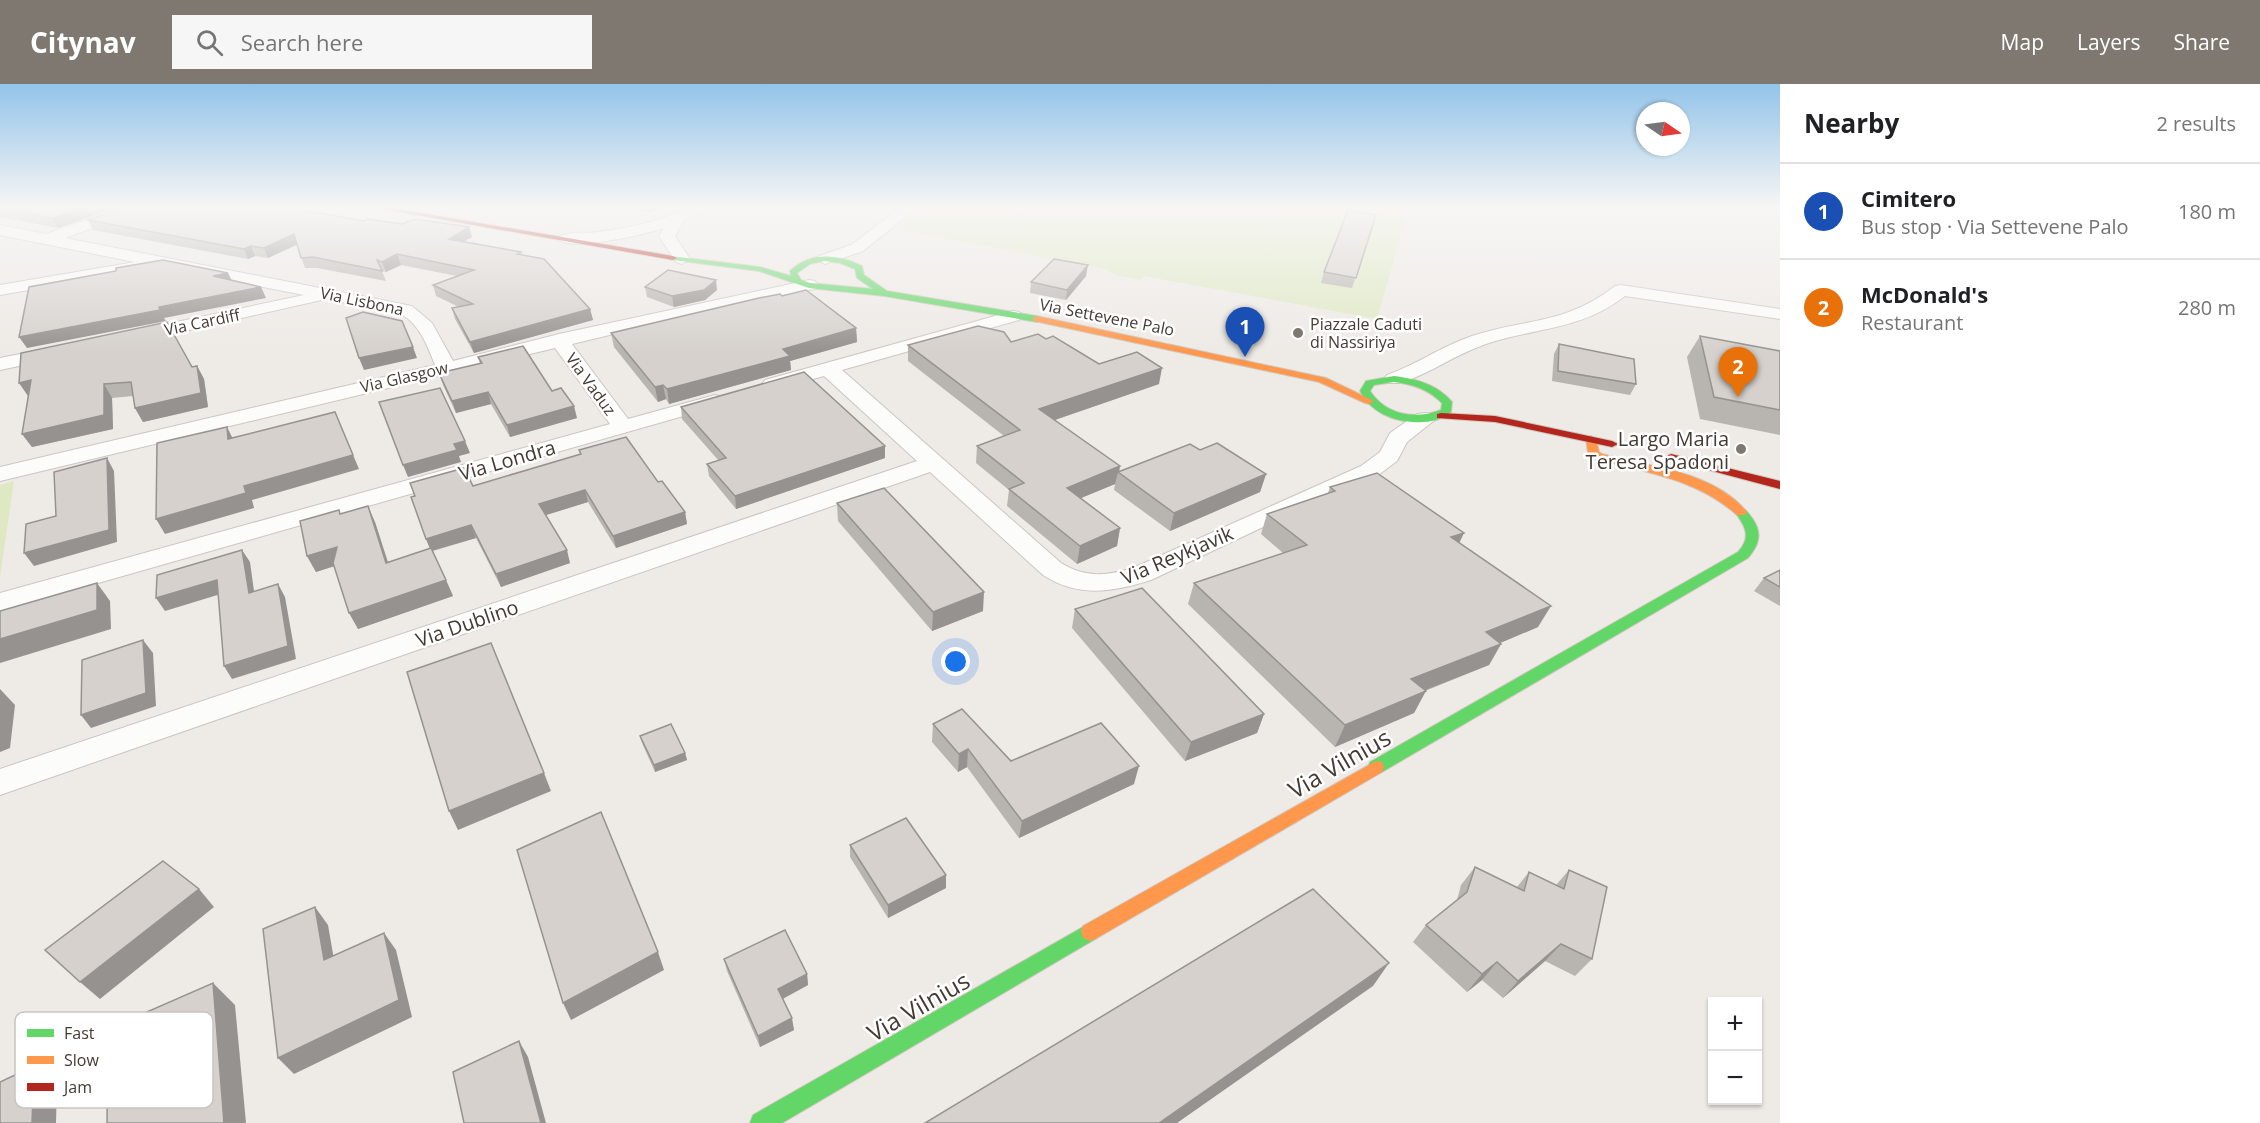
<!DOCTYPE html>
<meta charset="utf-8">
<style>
:root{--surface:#fff;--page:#f6f6f6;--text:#202124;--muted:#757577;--line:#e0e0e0;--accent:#7f7871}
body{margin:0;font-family:"Open Sans",sans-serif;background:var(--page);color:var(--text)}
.controls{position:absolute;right:18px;bottom:18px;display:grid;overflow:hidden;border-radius:0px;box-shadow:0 2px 4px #0004}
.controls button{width:54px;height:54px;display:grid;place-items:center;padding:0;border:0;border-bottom:2px solid var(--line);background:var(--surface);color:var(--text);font:30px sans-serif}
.compass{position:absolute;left:1636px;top:18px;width:54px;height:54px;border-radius:50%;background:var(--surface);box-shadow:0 2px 4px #0004;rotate:103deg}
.you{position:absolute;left:956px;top:578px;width:21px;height:21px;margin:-15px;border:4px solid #fff;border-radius:50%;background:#1a73e8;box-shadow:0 0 0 9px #1a73e833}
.badge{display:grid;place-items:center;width:39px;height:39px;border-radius:50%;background:var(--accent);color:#fff;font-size:20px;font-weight:700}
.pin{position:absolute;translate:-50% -50px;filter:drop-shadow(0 2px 3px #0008)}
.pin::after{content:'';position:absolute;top:32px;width:21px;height:18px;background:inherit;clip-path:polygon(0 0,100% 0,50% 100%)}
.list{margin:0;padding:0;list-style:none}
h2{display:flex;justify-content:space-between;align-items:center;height:78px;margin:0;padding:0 24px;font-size:26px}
h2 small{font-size:20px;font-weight:400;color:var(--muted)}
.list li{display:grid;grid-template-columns:39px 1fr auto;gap:18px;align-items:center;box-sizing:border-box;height:96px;padding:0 24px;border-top:2px solid var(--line)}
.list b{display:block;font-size:22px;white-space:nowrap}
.list p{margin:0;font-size:20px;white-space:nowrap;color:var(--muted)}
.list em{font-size:20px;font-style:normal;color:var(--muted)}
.icon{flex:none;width:33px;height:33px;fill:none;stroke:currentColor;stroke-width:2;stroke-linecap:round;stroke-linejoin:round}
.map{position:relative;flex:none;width:1780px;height:1039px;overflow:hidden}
header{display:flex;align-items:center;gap:36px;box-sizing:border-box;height:84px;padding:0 30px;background:var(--accent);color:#fff}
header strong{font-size:28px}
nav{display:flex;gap:33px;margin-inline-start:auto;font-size:21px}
.search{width:420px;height:54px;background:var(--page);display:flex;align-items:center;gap:15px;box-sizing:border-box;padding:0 21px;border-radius:0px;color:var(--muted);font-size:22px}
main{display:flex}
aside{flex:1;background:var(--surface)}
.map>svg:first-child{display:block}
.green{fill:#dee9c4}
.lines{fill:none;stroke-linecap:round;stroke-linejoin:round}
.street-casing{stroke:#cac6c2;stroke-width:2}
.fast-casing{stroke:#cfc8be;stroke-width:2}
.slow-casing{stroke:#cfc8be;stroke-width:2}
.jam-casing{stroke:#cfc8be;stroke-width:2}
.street{fill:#fcfcfb;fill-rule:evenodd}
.fast{fill:#63d668;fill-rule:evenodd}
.slow{fill:#ff974d;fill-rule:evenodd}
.jam{fill:#b3261e;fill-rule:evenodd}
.wall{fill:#b8b4b0}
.shaded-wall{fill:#969290}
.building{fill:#d6d1cd;stroke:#969290;stroke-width:1.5}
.poi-dot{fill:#7f7871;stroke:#fff;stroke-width:2}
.labels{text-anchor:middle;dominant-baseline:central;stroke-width:5;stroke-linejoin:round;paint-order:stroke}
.far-street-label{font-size:16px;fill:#433b32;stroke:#fff}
.far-poi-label{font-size:16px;fill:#433b32;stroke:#fff;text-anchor:start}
.poi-label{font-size:20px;fill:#433b32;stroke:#fff;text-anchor:end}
.street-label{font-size:20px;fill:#433b32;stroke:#fff}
.near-street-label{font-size:24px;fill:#433b32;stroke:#fff}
.key{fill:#fff;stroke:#c7c4c2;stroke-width:1.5}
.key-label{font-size:16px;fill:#433b32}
</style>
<header>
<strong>Citynav</strong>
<div class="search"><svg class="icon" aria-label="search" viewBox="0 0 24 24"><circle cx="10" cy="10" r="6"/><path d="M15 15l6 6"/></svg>Search here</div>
<nav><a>Map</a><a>Layers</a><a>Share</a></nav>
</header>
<main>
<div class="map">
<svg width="1780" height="1039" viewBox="0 0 1780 1039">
<rect width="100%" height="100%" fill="#eeeae6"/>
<g class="green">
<path d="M925,123H1409L1377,235L1144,192L1141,196L1115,191L1105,185L896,145Z"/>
<path d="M14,397L0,493V401Z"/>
</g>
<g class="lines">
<g class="street-casing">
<g id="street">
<path d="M124,123H144L142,126L65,154L412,222L432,239L453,277L559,250L809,196L815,197L818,201L815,205L809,206L747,218L572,260L628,335L715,311L722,313L725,317L722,321L0,527V509L610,340L555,264L0,397V383L435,281C427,261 420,241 401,230L326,215L136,258L129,256L127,252L129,248L304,211L152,181L150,185L144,186L0,211V201L135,178L0,151V141L46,150Z"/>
<path d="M689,123H707L683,137L675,152L690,175L682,180L676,178L659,152L664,144C647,150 569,168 558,155C565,147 580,149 589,149C625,145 657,139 689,123Z"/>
<path d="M902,123H918L863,167L825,180L817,175L819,172L851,161Z"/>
<path d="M1621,201L1780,225V235L1625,212C1580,247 1536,243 1486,260C1456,270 1431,289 1401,299H1387L1384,295L1387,291C1416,281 1442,262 1472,252C1527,234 1565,241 1615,202Z"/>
<path d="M1013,227L1019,228L1022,232L1019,236L842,286L1061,479C1085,494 1107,492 1133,484L1361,382L1380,368L1390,349L1417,330L1425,329L1433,330L1436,335L1407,358L1397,377L1377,392L1335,409L1151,496C1113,508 1078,514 1043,491L930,388L0,711V685L917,377L824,292L772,306L765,304L762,300L765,296Z"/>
<path d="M55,263L62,265L65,269L62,273L0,286V274Z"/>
</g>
</g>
<g class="fast-casing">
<g id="fast">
<path d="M670,172L760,183L791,192L790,187C811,167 838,170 862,182L864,191L887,207L1037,232L1042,235L1037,238L884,212L809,204L759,187L673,176H670ZM824,177L840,179L855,185L857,194L873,205L810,199L801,196L797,189L810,180Z"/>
<path d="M1394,292C1416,295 1437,300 1452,318L1451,328C1433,344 1394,340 1375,325C1368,320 1364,314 1360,307L1366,297ZM1394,298C1412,300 1428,305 1442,319L1441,326C1414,336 1386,331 1370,307L1374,301Z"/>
<path d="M1741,424C1747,426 1748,429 1752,434C1763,449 1759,461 1748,474L1382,688L1376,689L1370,688L1368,683L1370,678L1738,468C1752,453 1745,442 1735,428Z"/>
<path d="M1090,839L1097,842L1099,848L1097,854L782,1039H750L753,1031Z"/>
</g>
</g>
<g class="slow-casing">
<g id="slow">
<path d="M1037,232L1326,294L1374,317L1369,320L1365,319L1319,298L1034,237L1032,235Z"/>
<path d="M1591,352L1596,355L1599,368L1602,370C1650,383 1713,387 1747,428L1745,431H1737C1696,394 1645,389 1594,374L1588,369L1586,355Z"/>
<path d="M1376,677L1382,678L1384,683L1382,688L1097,854L1090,857L1083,854L1081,848L1083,842Z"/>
</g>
</g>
<g class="jam-casing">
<g id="jam">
<path d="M371,123H386L673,172L677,174L673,176Z"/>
<path d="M1441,329L1495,332L1612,357L1618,360L1612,363L1495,338L1437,334V330Z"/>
<path d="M1671,370L1780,397V405L1667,375L1665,373Z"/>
</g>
</g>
<use href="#street" class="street"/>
<use href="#fast" class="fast"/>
<use href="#slow" class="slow"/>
<use href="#jam" class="jam"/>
</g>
<g class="wall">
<path d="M0,123H118L58,144L0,133Z"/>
<path d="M616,123H661L650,129Z"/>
<path d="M1376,131L1352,204L1321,199L1324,188Z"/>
<path d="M88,136L364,137L472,153L464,157L521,168L522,171L590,225L593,236L474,269L455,235L452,224L459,223L436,212L433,201L457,192L401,181L386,188L382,187L386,197L317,184H305L297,161L268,174L255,172L248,175L93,146Z"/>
<path d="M1086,192L1066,216L1030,209L1031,198Z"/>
<path d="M645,203L717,206L705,216L674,223L647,213Z"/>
<path d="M782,212L856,244L857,258L790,277L791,286L669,320L666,315L658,318L614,263L611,249Z"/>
<path d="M1700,252L1780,267V351L1700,335L1687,273Z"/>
<path d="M1046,255L1099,280L1159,300L1055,336L1119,387L1200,366L1266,390L1260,408L1170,447L1114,406L1115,400L1081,414L1120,444L1117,462L1077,480L1007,422L1009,406L976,379L977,362L1004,352L908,277V261L1011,258Z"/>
<path d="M1559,260L1636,300L1630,311L1552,297L1554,270Z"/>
<path d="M478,273L552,307L577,334L510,353L491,320L456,329L443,301L439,289L480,280Z"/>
<path d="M197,282L204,295L208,323L143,338L135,324L133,312L112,314L113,345L32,363L22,350L28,312Z"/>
<path d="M681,323L885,362V374L736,425L709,392L707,380L719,377L682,335Z"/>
<path d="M579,366L658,398L685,428L687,440L616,464L588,418L546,431L570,479L501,503L476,454L433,467L453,512L358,545L334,482L316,488L307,472L341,430L375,438L388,478L430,465L426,455L473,402L580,370Z"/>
<path d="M1330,403L1459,459L1538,543L1500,559L1501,560L1489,581L1425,607L1414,629L1335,663L1188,520L1194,499L1283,469L1261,450L1267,430L1328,409Z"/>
<path d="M837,419L983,527L932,547L838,437Z"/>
<path d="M1780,486V522L1754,507L1764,494Z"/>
<path d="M1075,525L1264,630L1257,649L1185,677L1072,544Z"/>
<path d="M933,640L1011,677L1134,700L1019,754L967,683L958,688L932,658Z"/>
<path d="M640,652L685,669L687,676L655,688L642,659Z"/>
<path d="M850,761L946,804L888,834L850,773Z"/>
<path d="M1475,783L1517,803L1529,788L1556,801L1569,786L1592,875L1575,892L1545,877L1503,914L1482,896L1467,908L1413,858L1426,841L1457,816L1461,801Z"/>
<path d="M724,875L807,890L808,901L783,915L794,946L760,963L727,887Z"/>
</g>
<g class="shaded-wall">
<path d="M86,123H118L58,144L52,134Z"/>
<path d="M649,123H661L650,129Z"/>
<path d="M469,143L472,153L452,164L449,155Z"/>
<path d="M294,150L298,160L268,174L264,164Z"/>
<path d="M251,162L255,172L248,175L244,165Z"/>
<path d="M397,170L401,181L386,188L382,178Z"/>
<path d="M1088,181L1086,192L1066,216L1067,206Z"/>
<path d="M228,189L233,199L213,192Z"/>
<path d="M716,196L717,206L705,216L674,223L672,212Z"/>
<path d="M261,203L266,214L164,234L166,237L27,264L19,253L159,223Z"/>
<path d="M590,225L593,236L474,269L470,258Z"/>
<path d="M856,244L857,258L790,277L791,286L669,320L667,305L783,265Z"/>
<path d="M413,263L417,274L364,286L359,274Z"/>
<path d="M197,282L204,295L208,323L143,338L135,324Z"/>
<path d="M1162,284L1159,300L1037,342L1039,325Z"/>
<path d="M31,296L28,312L19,299Z"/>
<path d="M104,300L112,314L113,345L32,363L22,350Z"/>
<path d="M663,301L666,315L658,318L655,303Z"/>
<path d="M488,308L491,320L456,329L452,317Z"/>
<path d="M574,322L577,334L510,353L507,341Z"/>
<path d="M335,328L359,385L252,416L254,424L165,450L156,435L244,402Z"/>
<path d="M227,343L234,357L228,355Z"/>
<path d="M465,357L470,369L459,372L461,378L408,393L403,381L454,360Z"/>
<path d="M885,362V374L736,425L735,412Z"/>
<path d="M107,374L114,387L117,458L34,482L24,469Z"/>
<path d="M1120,382L1119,389L1118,388L1115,400L1064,421L1067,404Z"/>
<path d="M1266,390L1260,408L1170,447L1174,429Z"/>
<path d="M585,406L588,418L543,432L539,420Z"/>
<path d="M368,422L375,438L393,495L386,479Z"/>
<path d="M685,428L687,440L616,464L613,452Z"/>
<path d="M471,441L476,454L431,467L426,455Z"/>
<path d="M1120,444L1117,462L1077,480L1080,462Z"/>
<path d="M1464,449L1454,470L1451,453Z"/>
<path d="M337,463L344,479L316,488L307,472Z"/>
<path d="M242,466L250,478L256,522L249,509Z"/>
<path d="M567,466L570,479L501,503L496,490Z"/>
<path d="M217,496L224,509L165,527L156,514Z"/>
<path d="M446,496L453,512L358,545L349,529Z"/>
<path d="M97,499L110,517L111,545L0,579V555Z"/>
<path d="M278,500L285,513L296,575L232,595L224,582Z"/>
<path d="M984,508L983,527L932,547L933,528Z"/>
<path d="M1551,522L1538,543L1474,570L1486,548Z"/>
<path d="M143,556L153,569L156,622L91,644L81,631Z"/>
<path d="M1501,560L1489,581L1400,616L1411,595Z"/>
<path d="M0,605L15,621L10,664L0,668Z"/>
<path d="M1426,607L1414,629L1335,663L1345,641Z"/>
<path d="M1264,630L1257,649L1185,677L1191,658Z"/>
<path d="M968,665L967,683L958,688L959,670Z"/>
<path d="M685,669L687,676L655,688L654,681Z"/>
<path d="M1139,682L1134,700L1019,754L1022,737Z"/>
<path d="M544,689L551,707L458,746L449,727Z"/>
<path d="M946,791V804L888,834V821Z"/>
<path d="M199,805L214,823L100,915L80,898Z"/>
<path d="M315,823L328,841L337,893L324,876Z"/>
<path d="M384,849L396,866L412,933L294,990L278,974Z"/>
<path d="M1561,860L1545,877L1503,914L1518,897Z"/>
<path d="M658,868L664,886L571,936L563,919Z"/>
<path d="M1497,878L1482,896L1467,908L1482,890Z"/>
<path d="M1389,879L1373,902L1177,1039H1159Z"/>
<path d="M807,890L808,901L780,916L778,905Z"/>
<path d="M213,899L235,921L246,1039H224Z"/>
<path d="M792,934L794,946L760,963L758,952Z"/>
<path d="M519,957L528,973L546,1039H541Z"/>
<path d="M34,982L57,999L56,1039H32Z"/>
</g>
<g class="building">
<path d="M0,123H86L52,134L0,124Z"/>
<path d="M127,123H285L364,137L368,135L402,140L415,135L469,143L449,155L521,168L517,170L544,175L590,225L470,258L452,224L473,220L433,201L474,186L397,170L382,178L377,176L382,187L313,173L301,174L294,150L264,164L251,162L244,165L88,136Z"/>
<path d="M1348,126L1376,131L1356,194L1324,188Z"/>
<path d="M1054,175L1088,181L1067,206L1031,198Z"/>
<path d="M163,176L228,189L213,192L261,203L159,223L160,226L19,253L29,203L116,187V184Z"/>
<path d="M668,186L716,196L704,206L672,212L645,203Z"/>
<path d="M806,206L856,244L783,265L790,272L667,305L663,301L655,303L611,249L759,214L780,210L782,212Z"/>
<path d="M363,228L402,237L413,263L359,274L346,234Z"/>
<path d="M167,238L192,283L197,282L201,309L135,324L131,298L104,300V331L22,350L31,296L19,299L21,269Z"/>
<path d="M978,242L1004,248L1011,258L1038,250L1046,255L1053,252L1099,280L1137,268L1162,284L1039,325L1120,382L1067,404L1120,444L1080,462L1009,405L1024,399L977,362L1020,346L908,261Z"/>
<path d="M1700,252L1780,267V326L1714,313Z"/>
<path d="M1559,260L1634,275L1636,300L1558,287Z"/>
<path d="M523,262L552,307L561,304L574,322L507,341L488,308L452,317L439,289L482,279L478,273Z"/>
<path d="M804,288L885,362L735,412L707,380L726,374L681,323Z"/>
<path d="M440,304L465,357L454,360L457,366L403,381L379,318Z"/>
<path d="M335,328L353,371L244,402L246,409L156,435L157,359L227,343L228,355Z"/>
<path d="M626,353L658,398L662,397L685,428L613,452L585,406L539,420L567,466L496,490L471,441L426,455L411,413L415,412L410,399L464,384L473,402L581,370L579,366Z"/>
<path d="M1217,359L1266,390L1174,429L1118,388L1190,360L1200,366Z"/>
<path d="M107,374L109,446L24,469L26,440L56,432L54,388Z"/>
<path d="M1377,389L1464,449L1451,453L1551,522L1486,548L1501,560L1411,595L1426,607L1345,641L1194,499L1307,461L1267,430L1335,407L1330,403Z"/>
<path d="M884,404L984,508L933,528L837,419Z"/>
<path d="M368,422L386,479L431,464L446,496L349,529L333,479L337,463L307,472L300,437L339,426L340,430Z"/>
<path d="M242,466L249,509L278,500L288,562L224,582L217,496L156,514L157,491Z"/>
<path d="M1780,486V503L1764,494Z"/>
<path d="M97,499V526L0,555V527Z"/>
<path d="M1142,504L1264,630L1191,658L1075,525Z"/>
<path d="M143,556L146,609L81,631L82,576Z"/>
<path d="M491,559L544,689L449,727L407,588Z"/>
<path d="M962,625L1011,677L1101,639L1139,682L1022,737L968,665L959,670L933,640Z"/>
<path d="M671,640L685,669L654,681L640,652Z"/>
<path d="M601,728L658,868L563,919L517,766Z"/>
<path d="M906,734L946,791L888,821L850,761Z"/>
<path d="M163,777L199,805L80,898L45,866Z"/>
<path d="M1475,783L1524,807L1529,788L1564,805L1569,786L1607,803L1592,875L1561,860L1518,897L1497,878L1482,890L1426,841L1467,808Z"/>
<path d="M1313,805L1389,879L1159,1039H925Z"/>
<path d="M315,823L324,876L384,849L399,916L278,974L263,845Z"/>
<path d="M785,846L807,890L778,905L792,934L758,952L724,875Z"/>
<path d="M213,899L224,1039H107L108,945Z"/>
<path d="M519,957L541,1039H464L453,988Z"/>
<path d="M34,982L32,1039H0V998Z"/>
</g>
<linearGradient id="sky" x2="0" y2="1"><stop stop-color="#93c4ea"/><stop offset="0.46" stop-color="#f7f6f4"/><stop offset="1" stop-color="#f7f6f4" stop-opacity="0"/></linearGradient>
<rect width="1780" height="268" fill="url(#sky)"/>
<g class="poi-dot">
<circle cx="1298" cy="249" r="6"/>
<circle cx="1741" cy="365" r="6"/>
</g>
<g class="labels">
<g class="far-street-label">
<text transform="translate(362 217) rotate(12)">Via Lisbona</text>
<text transform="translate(1107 233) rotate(11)">Via Settevene Palo</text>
<text transform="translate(202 238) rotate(-12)">Via Cardiff</text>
<text transform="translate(404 293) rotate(-13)">Via Glasgow</text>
<text transform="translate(591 300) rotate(54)">Via Vaduz</text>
</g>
<g class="far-poi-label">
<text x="1310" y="240">Piazzale Caduti<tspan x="1310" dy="18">di Nassiriya</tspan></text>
</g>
<g class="poi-label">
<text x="1729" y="354">Largo Maria<tspan x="1729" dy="23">Teresa Spadoni</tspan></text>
</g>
<g class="street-label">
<text transform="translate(507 376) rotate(-16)">Via Londra</text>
<text transform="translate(1177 471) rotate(-23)">Via Reykjavik</text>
<text transform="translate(467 539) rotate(-19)">Via Dublino</text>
</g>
<g class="near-street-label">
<text transform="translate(1339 679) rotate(-30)">Via Vilnius</text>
<text transform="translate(918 922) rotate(-30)">Via Vilnius</text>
</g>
</g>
<rect x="15" y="928" width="198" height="96" rx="9" class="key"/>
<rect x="27" y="945" width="27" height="8" fill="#63d668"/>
<rect x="27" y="972" width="27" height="8" fill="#ff974d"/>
<rect x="27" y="999" width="27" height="8" fill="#b3261e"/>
<g class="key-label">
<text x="64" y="955">Fast</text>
<text x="64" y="982">Slow</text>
<text x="64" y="1009">Jam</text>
</g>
</svg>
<div class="controls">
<button>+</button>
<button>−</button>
</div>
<svg class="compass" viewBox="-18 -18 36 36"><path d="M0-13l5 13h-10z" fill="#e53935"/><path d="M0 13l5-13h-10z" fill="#757577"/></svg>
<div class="you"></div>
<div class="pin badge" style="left:1245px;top:273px;background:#1a4fb4">1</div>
<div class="pin badge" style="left:1738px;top:313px;background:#e8710a">2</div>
</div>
<aside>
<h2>Nearby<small>2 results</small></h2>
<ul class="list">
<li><span class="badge" style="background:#1a4fb4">1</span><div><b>Cimitero</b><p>Bus stop · Via Settevene Palo</p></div><em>180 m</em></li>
<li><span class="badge" style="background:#e8710a">2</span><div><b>McDonald's</b><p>Restaurant</p></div><em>280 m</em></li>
</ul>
</aside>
</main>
